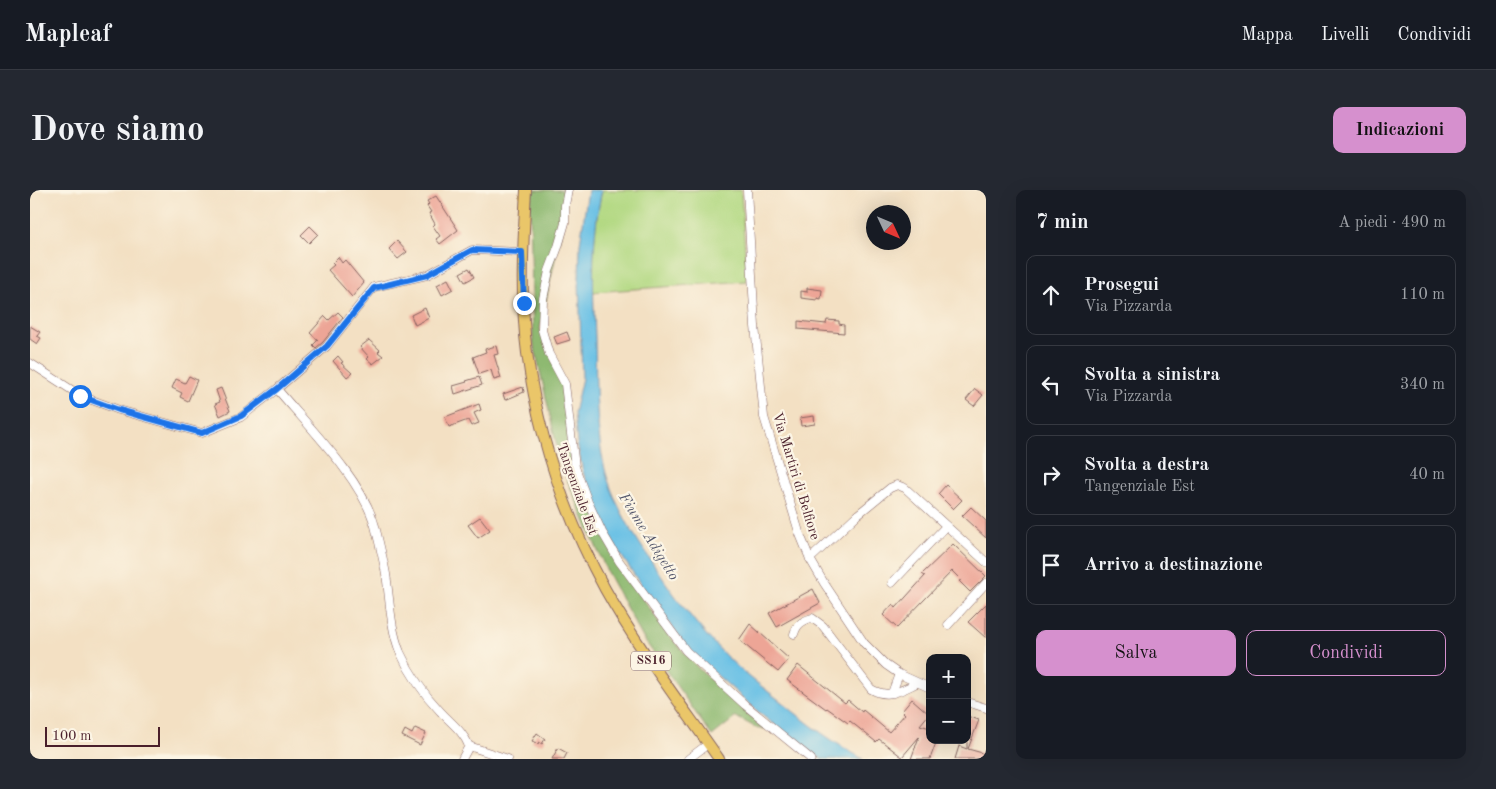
<!DOCTYPE html>
<html lang="it">
<meta charset="utf-8">
<style>
:root{--surface:#171b24;--page:#242831;--text:#f1f3f6;--muted:#9ea1a6;--line:#363941;--accent:#d690ce}
body{margin:0;font-family:"Old Standard TT",serif;background:var(--page);color:var(--text)}
.controls{position:absolute;right:15px;bottom:15px;display:grid;overflow:hidden;border-radius:10px;box-shadow:0 5px 20px #0002}
.controls button{width:45px;height:45px;display:grid;place-items:center;padding:0;border:0;border-bottom:1px solid var(--line);background:var(--surface);color:var(--text);font:25px sans-serif}
.compass{position:absolute;left:836px;top:15px;width:45px;height:45px;border-radius:50%;background:var(--surface);box-shadow:0 5px 20px #0002;rotate:134deg}
.scale{position:absolute;left:15px;bottom:12px;width:115px;box-sizing:border-box;padding-left:5px;border:2px solid #4a1f2b;border-top:0;font-size:14px;line-height:18px;white-space:nowrap;color:#4a1f2b;-webkit-text-stroke:4px #fcf5e5;paint-order:stroke}
.stop{position:absolute;width:15px;height:15px;margin:-11px;border:4px solid #1a73e8;border-radius:50%;background:#fff}
.stop.end{background:#1a73e8;border-color:#fff;box-shadow:0 1px 5px #0008}
.list{margin:0;padding:0;list-style:none}
h2{display:flex;justify-content:space-between;align-items:center;height:65px;margin:0;padding:0 20px;font-size:21px}
h2 small{font-size:16px;font-weight:400;color:var(--muted)}
.list li{display:grid;grid-template-columns:32px 1fr auto;gap:15px;align-items:center;box-sizing:border-box;height:80px;margin:0 10px 10px;padding:0 10px;border:1px solid var(--line);border-radius:10px}
.list b{display:block;font-size:19px;white-space:nowrap}
.list p{margin:0;font-size:16px;white-space:nowrap;color:var(--muted)}
.list em{font-size:16px;font-style:normal;color:var(--muted)}
.actions{display:flex;gap:10px;padding:15px 20px}
.actions a{flex:1;padding:11px 0;border:1px solid var(--accent);border-radius:10px;text-align:center;font-size:18px;color:var(--accent)}
.actions .main{background:var(--accent);color:#111}
.icon{flex:none;width:28px;height:28px;fill:none;stroke:currentColor;stroke-width:2;stroke-linecap:round;stroke-linejoin:round}
.map{position:relative;flex:none;width:956px;height:569px;overflow:hidden;border-radius:10px}
header{display:flex;align-items:center;gap:30px;box-sizing:border-box;height:70px;padding:0 25px;background:var(--surface);border-bottom:1px solid var(--line)}
header strong{font-size:24px}
nav{display:flex;gap:28px;margin-inline-start:auto;font-size:18px}
.intro{display:flex;align-items:center;justify-content:space-between;box-sizing:border-box;height:120px;padding:0 30px}
h1{margin:0;font-size:35px}
.button{padding:12px 22px;border-radius:10px;background:var(--accent);color:#111;font-size:18px;font-weight:700}
main{display:flex;gap:30px;padding:0 30px}
aside{flex:1;background:var(--surface);border-radius:10px;box-shadow:0 5px 20px #0002}
.map>svg:first-child{display:block}
.green{fill:#b3d983;stroke:#7e7c57}
.forest{fill:#8eb971;stroke:#6c6c4e}
.water{fill:#68c0e5;stroke:#597088}
.building{fill:#eda596}
.lines{fill:none;stroke-linecap:round;stroke-linejoin:round}
.minor-casing{stroke:#856360;stroke-width:9}
.major-casing{stroke:#856360;stroke-width:12}
.minor{stroke:#fff;stroke-width:8}
.major{stroke:#eac669;stroke-width:10}
.route{stroke:#1a73e8;stroke-width:6}
.labels{text-anchor:middle;dominant-baseline:central;stroke-width:4.5;stroke-linejoin:round;paint-order:stroke}
.shield{fill:#fcf5e5;stroke:#7f5f63;stroke-width:1}
.shield-label{font-size:12px;font-weight:bold;fill:#4a1f2b}
.street-label{font-size:14px;fill:#4a1f2b;stroke:#fcf5e5}
.water-label{font-size:15px;font-style:italic;fill:#54576c;stroke:#fcf5e5}
</style>
<header>
<strong>Mapleaf</strong>
<nav><a>Mappa</a><a>Livelli</a><a>Condividi</a></nav>
</header>
<div class="intro"><h1>Dove siamo</h1><a class="button">Indicazioni</a></div>
<main>
<div class="map">
<svg width="956" height="569" viewBox="0 0 956 569">
<rect width="100%" height="100%" fill="#fcf5e5"/>
<filter id="ink" filterUnits="userSpaceOnUse"><feTurbulence type="fractalNoise" baseFrequency=".02" numOctaves="2"/><feDisplacementMap in="SourceGraphic" scale="10" xChannelSelector="R" yChannelSelector="G"/><feConvolveMatrix kernelMatrix="1 2 1 2 8 2 1 2 1" color-interpolation-filters="sRGB"/></filter>
<filter id="wash" filterUnits="userSpaceOnUse"><feTurbulence type="fractalNoise" baseFrequency=".0096" numOctaves="4" result="noise"/><feDisplacementMap in="SourceGraphic" scale="20" xChannelSelector="R" yChannelSelector="G"/><feGaussianBlur stdDeviation="1.12" result="paint"/><feColorMatrix in="noise" values="0 0 0 0 0 0 0 0 0 0 0 0 0 0 0 0 0 1.4 0 .05"/><feComposite in="paint" operator="in"/></filter>
<g filter="url(#wash)">
<rect width="100%" height="100%" fill="#f3e0c3"/>
<path class="green" d="M572,0H711L717,91L563,102C563,67 564,34 572,0Z"/>
<path class="forest" d="M501,0H536L533,32L510,139L533,195L542,277L589,374L636,442L669,479L703,511L738,539L727,538L706,527L682,546L613,448L577,382L531,275L503,150L500,20Z"/>
<path class="water" d="M558,0H572C561,49 563,97 565,147C566,189 565,250 578,290C587,318 602,342 618,366C641,402 667,437 697,467C714,484 734,498 753,513C778,534 804,553 833,569H792L780,562L733,526L662,463L623,413L583,353L563,310L553,282L547,253L544,223L552,188L549,90L550,54Z"/>
<g id="blocks">
<g class="building">
<path d="M406,6L428,40L410,54L406,49L410,46L403,36L405,34L399,23L401,22L397,16L399,14L397,11Z"/>
<path d="M280,36L288,44L279,53L271,45Z"/>
<path d="M367,51L377,62L368,69L359,59Z"/>
<path d="M308,67L312,73L315,70L334,93L322,107L298,80L304,75L302,73Z"/>
<path d="M439,78L444,87L435,92L430,83Z"/>
<path d="M418,89L423,99L412,105L407,95Z"/>
<path d="M777,98L792,100L791,109L787,108V110L771,108V101L777,102Z"/>
<path d="M395,118L399,128L385,135L381,125Z"/>
<path d="M308,122L313,127L293,152L286,158L283,155L288,150L280,143L295,126L299,130Z"/>
<path d="M797,130L809,131V134L814,135V143L768,139V131L796,134Z"/>
<path d="M0,136L10,142L7,146L11,148L7,154L0,149Z"/>
<path d="M537,142L540,150L527,154L524,147Z"/>
<path d="M339,150L350,160L348,162L353,166L343,174L337,169L339,167L330,157Z"/>
<path d="M466,156L468,164L464,165L471,188L464,190L461,180L449,184L443,167L456,162L455,159Z"/>
<path d="M308,166L313,172L311,173L322,183L317,187L303,171Z"/>
<path d="M159,186L167,190L158,211L150,207L152,203L142,198L146,189L155,193Z"/>
<path d="M449,187L452,195L425,204L423,196L437,192L436,191Z"/>
<path d="M493,197L494,202L475,210L473,204Z"/>
<path d="M191,198L200,221L190,226L185,214L190,212L186,200Z"/>
<path d="M945,199L953,205L944,216L936,210Z"/>
<path d="M449,214L451,220L444,223L449,233L441,236L438,230L419,237L415,227Z"/>
<path d="M784,226L785,234L771,236L770,228Z"/>
<path d="M916,295L932,310L923,319L908,304Z"/>
<path d="M941,317L956,331V348L932,326Z"/>
<path d="M450,327L460,340L448,348L438,335Z"/>
<path d="M923,354L956,386L940,402L929,391L931,390L922,381L867,438L853,425L863,414L866,418L895,386L892,384Z"/>
<path d="M783,399L790,413L747,437L739,423Z"/>
<path d="M956,414V448L938,432Z"/>
<path d="M720,434L759,469L748,482L709,450Z"/>
<path d="M768,475L815,513L818,510L832,522L833,520L859,542L875,524L872,521L882,509L899,524L890,535L900,538V550H907L900,569H881L889,547L872,567L849,549L846,552L820,531L818,533L797,518L796,519L757,490Z"/>
<path d="M937,526L949,530L938,559L956,564V569H925L929,556L937,559Z"/>
<path d="M385,538L396,543L390,555L372,546L375,540L382,544Z"/>
<path d="M507,543L515,549L512,554L509,552L508,554L502,551Z"/>
<path d="M528,558L537,563L534,569H522Z"/>
</g>
</g>
</g>
<g filter="url(#ink)">
<use href="#blocks" fill-opacity="0" stroke="#856360" stroke-width="1"/>
<g class="lines">
<g class="minor-casing">
<g id="minor">
<path d="M538,0L535,15V33L528,57L519,81L513,109L512,140L519,164L535,194L545,277L558,312L572,342L589,371L656,461L715,515L781,569"/>
<path d="M717,0L725,136L734,227L769,342L780,369L794,393L834,453L856,475L869,484L900,498"/>
<path d="M0,173L51,206L89,220L172,243L211,227L247,199L297,156L344,97L397,85L442,60L492,62"/>
<path d="M247,199C279,237 332,289 345,336C349,352 353,368 356,384C360,410 360,437 370,462C380,484 394,504 410,521C421,533 433,541 439,556L478,569"/>
<path d="M780,369L827,325L860,298L867,295L875,298L956,372"/>
<path d="M862,393L916,336"/>
<path d="M918,435L956,393"/>
<path d="M764,444C767,434 772,431 782,428L793,436L841,499C858,509 870,501 887,493"/>
<path d="M862,503L869,484"/>
<path d="M937,512L956,518"/>
<path d="M432,569L439,556"/>
<path d="M658,569L678,554"/>
</g>
</g>
<g class="major-casing">
<path id="major" d="M496,0C493,54 490,109 497,163C508,245 535,326 575,399C608,458 650,513 689,569"/>
</g>
<use href="#minor" class="minor"/>
<use href="#major" class="major"/>
</g>
</g>
<g class="lines" filter="url(#ink)">
<path class="route" d="M50,206L89,220L172,243L211,226L247,199L297,156L344,98L397,85L442,60L492,62L494,113"/>
</g>
<g class="labels">
<rect class="shield" x="601" y="461.5" width="40" height="19" rx="4"/>
<g class="shield-label">
<text x="621" y="471">SS16</text>
</g>
<g class="street-label">
<text transform="translate(766 286) rotate(73)">Via Martiri di Belfiore</text>
<text transform="translate(547 299) rotate(70)">Tangenziale Est</text>
</g>
<g class="water-label">
<text transform="translate(618 347) rotate(58)">Fiume Adigetto</text>
</g>
</g>
</svg>
<div class="controls">
<button>+</button>
<button>−</button>
</div>
<svg class="compass" viewBox="-18 -18 36 36"><path d="M0-13l5 13h-10z" fill="#e53935"/><path d="M0 13l5-13h-10z" fill="#9ea1a6"/></svg>
<div class="scale">100 m</div>
<div class="stop" style="left:50px;top:206px"></div>
<div class="stop end" style="left:494px;top:113px"></div>
</div>
<aside>
<h2>7 min<small>A piedi · 490 m</small></h2>
<ul class="list">
<li><svg class="icon" aria-label="ahead" viewBox="0 0 24 24"><path d="M12 20V5M6 11l6-6 6 6"/></svg><div><b>Prosegui</b><p>Via Pizzarda</p></div><em>110 m</em></li>
<li><svg class="icon" aria-label="left" viewBox="0 0 24 24"><path d="M17 20v-9H6M10 6l-5 5 5 5"/></svg><div><b>Svolta a sinistra</b><p>Via Pizzarda</p></div><em>340 m</em></li>
<li><svg class="icon" aria-label="right" viewBox="0 0 24 24"><path d="M7 20v-9h11M14 6l5 5-5 5"/></svg><div><b>Svolta a destra</b><p>Tangenziale Est</p></div><em>40 m</em></li>
<li><svg class="icon" aria-label="arrive" viewBox="0 0 24 24"><path d="M6 21V4h12l-3 4 3 4H6"/></svg><div><b>Arrivo a destinazione</b></div></li>
</ul>
<div class="actions"><a class="main">Salva</a><a>Condividi</a></div>
</aside>
</main>
